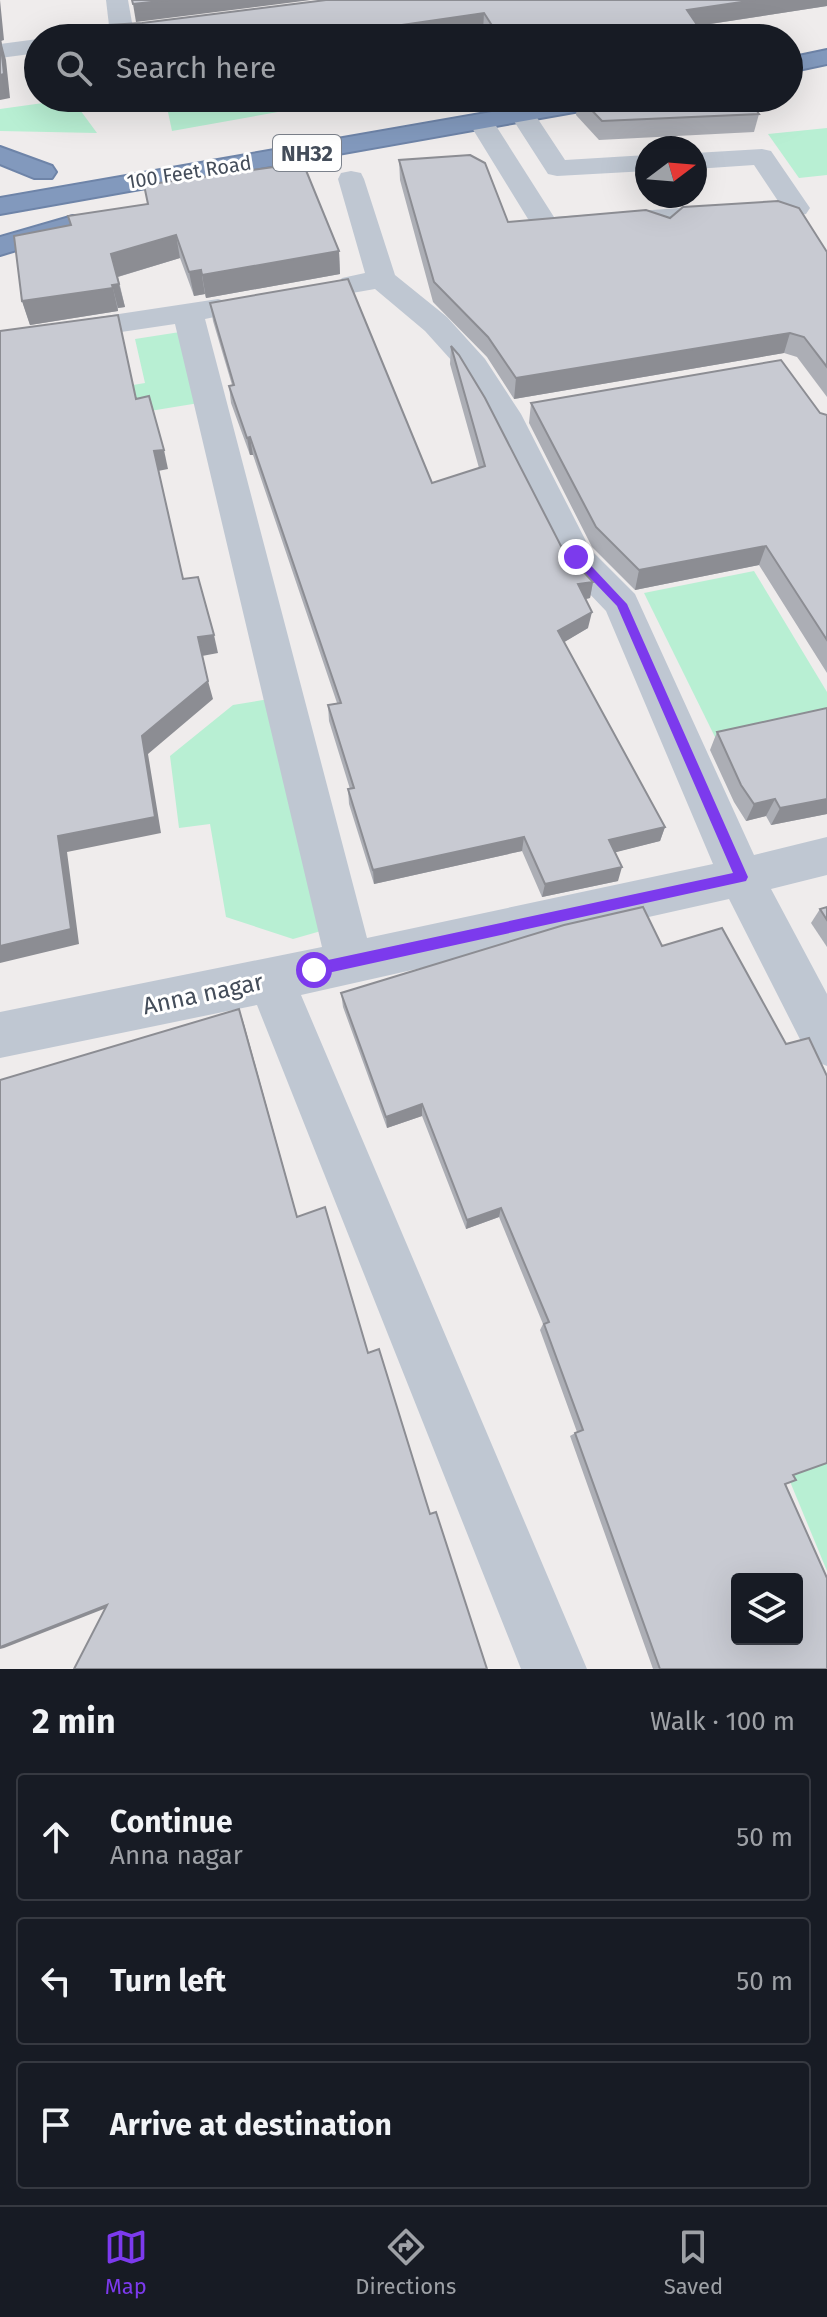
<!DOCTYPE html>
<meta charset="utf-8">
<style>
:root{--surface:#171b24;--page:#242831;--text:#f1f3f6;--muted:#9ea1a6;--line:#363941;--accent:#7c3aed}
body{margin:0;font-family:"Fira Sans",sans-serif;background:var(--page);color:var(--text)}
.controls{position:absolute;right:24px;bottom:24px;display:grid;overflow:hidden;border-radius:8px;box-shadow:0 8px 32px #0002}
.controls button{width:72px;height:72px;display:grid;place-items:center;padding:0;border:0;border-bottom:2px solid var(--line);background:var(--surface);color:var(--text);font:40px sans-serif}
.compass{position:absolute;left:635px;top:136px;width:72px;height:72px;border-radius:50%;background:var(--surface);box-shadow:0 8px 32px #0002;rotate:74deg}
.stop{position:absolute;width:24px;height:24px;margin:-18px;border:6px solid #7c3aed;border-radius:50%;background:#fff}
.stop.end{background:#7c3aed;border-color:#fff;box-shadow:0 2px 8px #0008}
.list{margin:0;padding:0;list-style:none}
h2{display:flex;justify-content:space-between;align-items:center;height:104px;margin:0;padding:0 32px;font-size:34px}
h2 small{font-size:26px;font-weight:400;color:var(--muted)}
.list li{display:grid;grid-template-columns:52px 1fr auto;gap:24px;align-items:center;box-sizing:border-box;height:128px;margin:0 16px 16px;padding:0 16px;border:2px solid var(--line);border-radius:8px}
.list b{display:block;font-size:30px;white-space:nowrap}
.list p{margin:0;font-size:26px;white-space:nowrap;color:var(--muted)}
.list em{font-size:26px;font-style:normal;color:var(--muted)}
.icon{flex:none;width:44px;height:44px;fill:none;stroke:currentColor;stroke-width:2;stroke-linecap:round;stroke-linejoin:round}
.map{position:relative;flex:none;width:827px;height:1669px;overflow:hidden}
.search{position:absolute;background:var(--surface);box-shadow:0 8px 32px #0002;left:24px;right:24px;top:24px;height:88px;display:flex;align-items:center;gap:20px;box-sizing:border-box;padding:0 28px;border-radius:44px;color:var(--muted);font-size:30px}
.sheet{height:536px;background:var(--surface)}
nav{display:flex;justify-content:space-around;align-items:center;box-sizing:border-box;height:112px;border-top:2px solid var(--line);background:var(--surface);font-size:22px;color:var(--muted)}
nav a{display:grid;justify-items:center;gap:4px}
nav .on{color:var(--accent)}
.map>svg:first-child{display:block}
.green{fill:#b8efd3}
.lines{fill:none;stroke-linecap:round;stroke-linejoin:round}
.highway-casing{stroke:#6e84a8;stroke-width:4}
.minor{fill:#bfc7d2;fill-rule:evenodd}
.highway{fill:#8299bd;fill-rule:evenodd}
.wall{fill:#acaeb5}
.shaded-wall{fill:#8c8d93}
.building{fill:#c8cad2;stroke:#8c8d93;stroke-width:2;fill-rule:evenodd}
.route{fill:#7c3aed}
.labels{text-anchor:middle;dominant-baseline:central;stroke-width:6;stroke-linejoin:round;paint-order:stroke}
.far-street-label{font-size:20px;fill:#444d5a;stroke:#fff}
.shield{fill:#fff;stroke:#7c828c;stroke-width:2}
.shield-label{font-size:22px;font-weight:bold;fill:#444d5a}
.street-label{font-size:24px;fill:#444d5a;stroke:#fff}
</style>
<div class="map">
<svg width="827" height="1669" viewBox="0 0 827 1669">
<rect width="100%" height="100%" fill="#efecec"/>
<g class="green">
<path d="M246,98H356L172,131L168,112Z"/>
<path d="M72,99L97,133L0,131V109Z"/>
<path d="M827,128V175L799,178L768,134Z"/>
<path d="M180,332L199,403L64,425L61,397L145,383L135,339Z"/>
<path d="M754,571L827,692V715L716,739L644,593Z"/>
<path d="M269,699L328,929L293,939L226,917L210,824L179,828L170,756L233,705Z"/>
<path d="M741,1363L827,1428V1571Z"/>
</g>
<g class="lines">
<g class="highway-casing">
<g id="highway">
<path d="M827,50V64L789,72V58Z"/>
<path d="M571,98H626L623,103L614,105L0,214V198Z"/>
<path d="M0,147L52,166L56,172L52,178H34L0,164Z"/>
<path d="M73,216L83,218L87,224L83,230L0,255V237Z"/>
</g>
</g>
<g class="minor">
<path d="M106,0H128L134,34L131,38H113L110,34Z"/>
<path d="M38,39V53L0,58V44Z"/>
<path d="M523,107L532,110L565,160L647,155V171L557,176L548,174L510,115L514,110Z"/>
<path d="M482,115L491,118L554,217L778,201L754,165L695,169V153L762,149L771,151L810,208L806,214L796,216L546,234L536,232L469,123L473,118Z"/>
<path d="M351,171L361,173L364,179L395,275L447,317L485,359L521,414L590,549L635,594L754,855L827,837V875L771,889L827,994V1066L810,1059L729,899L301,995L587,1669H521L257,1005L0,1058V1012L322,947L175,324L0,350V332L218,299L229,302L233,308L229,314L205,319L367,938L713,864L606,611L563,566L487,414L461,371L425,331L375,289L352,293L342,290L337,284L342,278L365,273L338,179L341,173Z"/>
</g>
<use href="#highway" class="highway"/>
</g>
<g class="wall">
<path d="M326,0L827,6L698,26L706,38H487L483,31L435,38H60L57,28L142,23Z"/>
<path d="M578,98H748L759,114L754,132L599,140L576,115Z"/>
<path d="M399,160L508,222L670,218L827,252V397L797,357L784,353L514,399L487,357L433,302L400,180Z"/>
<path d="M71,226L339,251L340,274L206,298L205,294L194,296L180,258L118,277L125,307L118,308V311L30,325L22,301Z"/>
<path d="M210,303L432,483L479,468L450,364L451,346L563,550L593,582L590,598L586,599L588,628L564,642L665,827L660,841L615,852L618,881L542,897L522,851L374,884L349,804L348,789H350L329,721L328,705L337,703L253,455H250L231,403L229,386L232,385L213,321Z"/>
<path d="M531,403L820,413L827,415V673L759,565L635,590L592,547L529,423Z"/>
<path d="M827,708V814L771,825L766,816L746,821L734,802L710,750L717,732Z"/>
<path d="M827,907V947L811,923L820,909Z"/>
<path d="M341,993L793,1475L785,1484L827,1669H653L570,1436L577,1432L540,1330L543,1324L499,1217L466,1229L422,1116L387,1128L343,1007Z"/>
</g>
<g class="shaded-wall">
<path d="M0,0L4,40L1,41L6,60L10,98L0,100Z"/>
<path d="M169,0H311L136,22L133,4Z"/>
<path d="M755,0H827V6L683,28L687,10Z"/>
<path d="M484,13L483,31L435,38H312Z"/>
<path d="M511,25L510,38H492L493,27Z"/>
<path d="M90,98H136L91,103Z"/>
<path d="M176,235L180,258L117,277L111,254Z"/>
<path d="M339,251L340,274L206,298L202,275Z"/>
<path d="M201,270L205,294L194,296L189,272Z"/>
<path d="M119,284L125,307L118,308L112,285Z"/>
<path d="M113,288L118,311L30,325L22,301Z"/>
<path d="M790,333L784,353L514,399L516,378Z"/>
<path d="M250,437L253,455H250L247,438Z"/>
<path d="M164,450L168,469L158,471L154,451Z"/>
<path d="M766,546L759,565L635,590L639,570Z"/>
<path d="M593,582L590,598L576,601L578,584Z"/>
<path d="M592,612L588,628L556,647L558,631Z"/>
<path d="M214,635L218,653L202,656L198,637Z"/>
<path d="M208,681L213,699L148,754L161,833L67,852L79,944L0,963V946L58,836L142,736Z"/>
<path d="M775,799L766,816L746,821L754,804Z"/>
<path d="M827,799V814L771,825L780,808Z"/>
<path d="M665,827L660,841L605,855L609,840Z"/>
<path d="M524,837L522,851L374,884L373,870Z"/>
<path d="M622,867L618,881L542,897L545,884Z"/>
<path d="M239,1009L244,1024L300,1227L297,1217Z"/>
<path d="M422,1104V1116L387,1128L386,1117Z"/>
<path d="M501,1208L499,1217L466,1229L467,1220Z"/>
<path d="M119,1603L4,1648L0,1649V1647L107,1605Z"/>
</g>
<g class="building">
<path d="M132,0H169L133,4Z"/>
<path d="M326,0H755L687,10L706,38H523L511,25L493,27L484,13L312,38H63L57,28L142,23Z"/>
<path d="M0,37L4,74L0,75Z"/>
<path d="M580,98H748L759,114L602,121Z"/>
<path d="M470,155L485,163L508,222L646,210L670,218L683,207L778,201L799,208L827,252V367L804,337L790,333L516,378L488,337L434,282L399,160Z"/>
<path d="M303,163L339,251L202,275L201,270L189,272L176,235L111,254L119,284L112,285L113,288L22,301L14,236L71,225L68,216L148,204L144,185Z"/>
<path d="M348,279L432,483L485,466L451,346L459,355L485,398L563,550L593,582L578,584L592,612L558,631L665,827L609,840L622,867L545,884L524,837L373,870L348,789L354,788L328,705L341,703L250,437L247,438L229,386L234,385L210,303Z"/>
<path d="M118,315L136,399L149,396L164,450L154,451L183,579L198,577L214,635L198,637L208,681L142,736L155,817L58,836L71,929L0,946V331Z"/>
<path d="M781,360L820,413L827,415V640L766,546L639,570L596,527L531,403Z"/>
<path d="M827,708V799L780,808L775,799L754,804L741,785L717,732Z"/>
<path d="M643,907L662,946L722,928L786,1044L809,1038L827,1076V1463L793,1475L796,1480L785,1484L827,1578V1669H660L575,1433L583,1430L544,1324L549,1322L501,1208L467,1220L422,1104L386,1117L341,993L564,925ZM737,1579H797V1639H737Z"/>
<path d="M827,907V920L820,909Z"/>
<path d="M239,1009L297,1217L325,1207L368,1353L379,1349L430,1514L436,1512L487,1669H74L107,1605L0,1647V1080Z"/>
</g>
<path class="route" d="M573,554H580L627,604L748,877L746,881L314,976L309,974L307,970L314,963L733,873L617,606L573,560Z"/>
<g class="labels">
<g class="far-street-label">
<text transform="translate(189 172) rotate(-9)">100 Feet Road</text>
</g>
<rect class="shield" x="273" y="135" width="68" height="36" rx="6"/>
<g class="shield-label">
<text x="307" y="153">NH32</text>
</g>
<g class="street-label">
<text transform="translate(203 994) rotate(-12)">Anna nagar</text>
</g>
</g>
</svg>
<div class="controls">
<button><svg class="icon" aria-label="layers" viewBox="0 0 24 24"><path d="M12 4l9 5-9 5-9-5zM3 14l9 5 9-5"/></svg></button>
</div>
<svg class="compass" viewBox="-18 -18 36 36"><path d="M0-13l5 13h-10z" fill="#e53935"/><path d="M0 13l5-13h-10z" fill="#9ea1a6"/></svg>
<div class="stop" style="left:314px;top:970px"></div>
<div class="stop end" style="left:576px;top:557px"></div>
<div class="search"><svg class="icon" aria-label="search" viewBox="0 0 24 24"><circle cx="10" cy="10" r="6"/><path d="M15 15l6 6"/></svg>Search here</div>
</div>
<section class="sheet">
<h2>2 min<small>Walk · 100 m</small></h2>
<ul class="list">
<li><svg class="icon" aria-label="ahead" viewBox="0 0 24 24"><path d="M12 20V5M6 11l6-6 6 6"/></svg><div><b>Continue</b><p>Anna nagar</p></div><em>50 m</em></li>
<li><svg class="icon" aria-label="left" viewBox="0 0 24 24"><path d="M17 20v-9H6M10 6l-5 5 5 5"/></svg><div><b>Turn left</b></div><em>50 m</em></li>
<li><svg class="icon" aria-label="arrive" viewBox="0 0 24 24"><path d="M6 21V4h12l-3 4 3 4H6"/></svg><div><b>Arrive at destination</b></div></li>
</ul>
</section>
<nav>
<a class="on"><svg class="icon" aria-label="map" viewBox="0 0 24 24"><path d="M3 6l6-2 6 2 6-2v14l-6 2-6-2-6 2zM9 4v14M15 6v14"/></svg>Map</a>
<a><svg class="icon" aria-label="directions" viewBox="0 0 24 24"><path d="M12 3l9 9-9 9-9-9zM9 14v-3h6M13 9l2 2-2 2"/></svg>Directions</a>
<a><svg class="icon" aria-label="saved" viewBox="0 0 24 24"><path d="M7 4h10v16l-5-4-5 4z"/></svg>Saved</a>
</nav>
